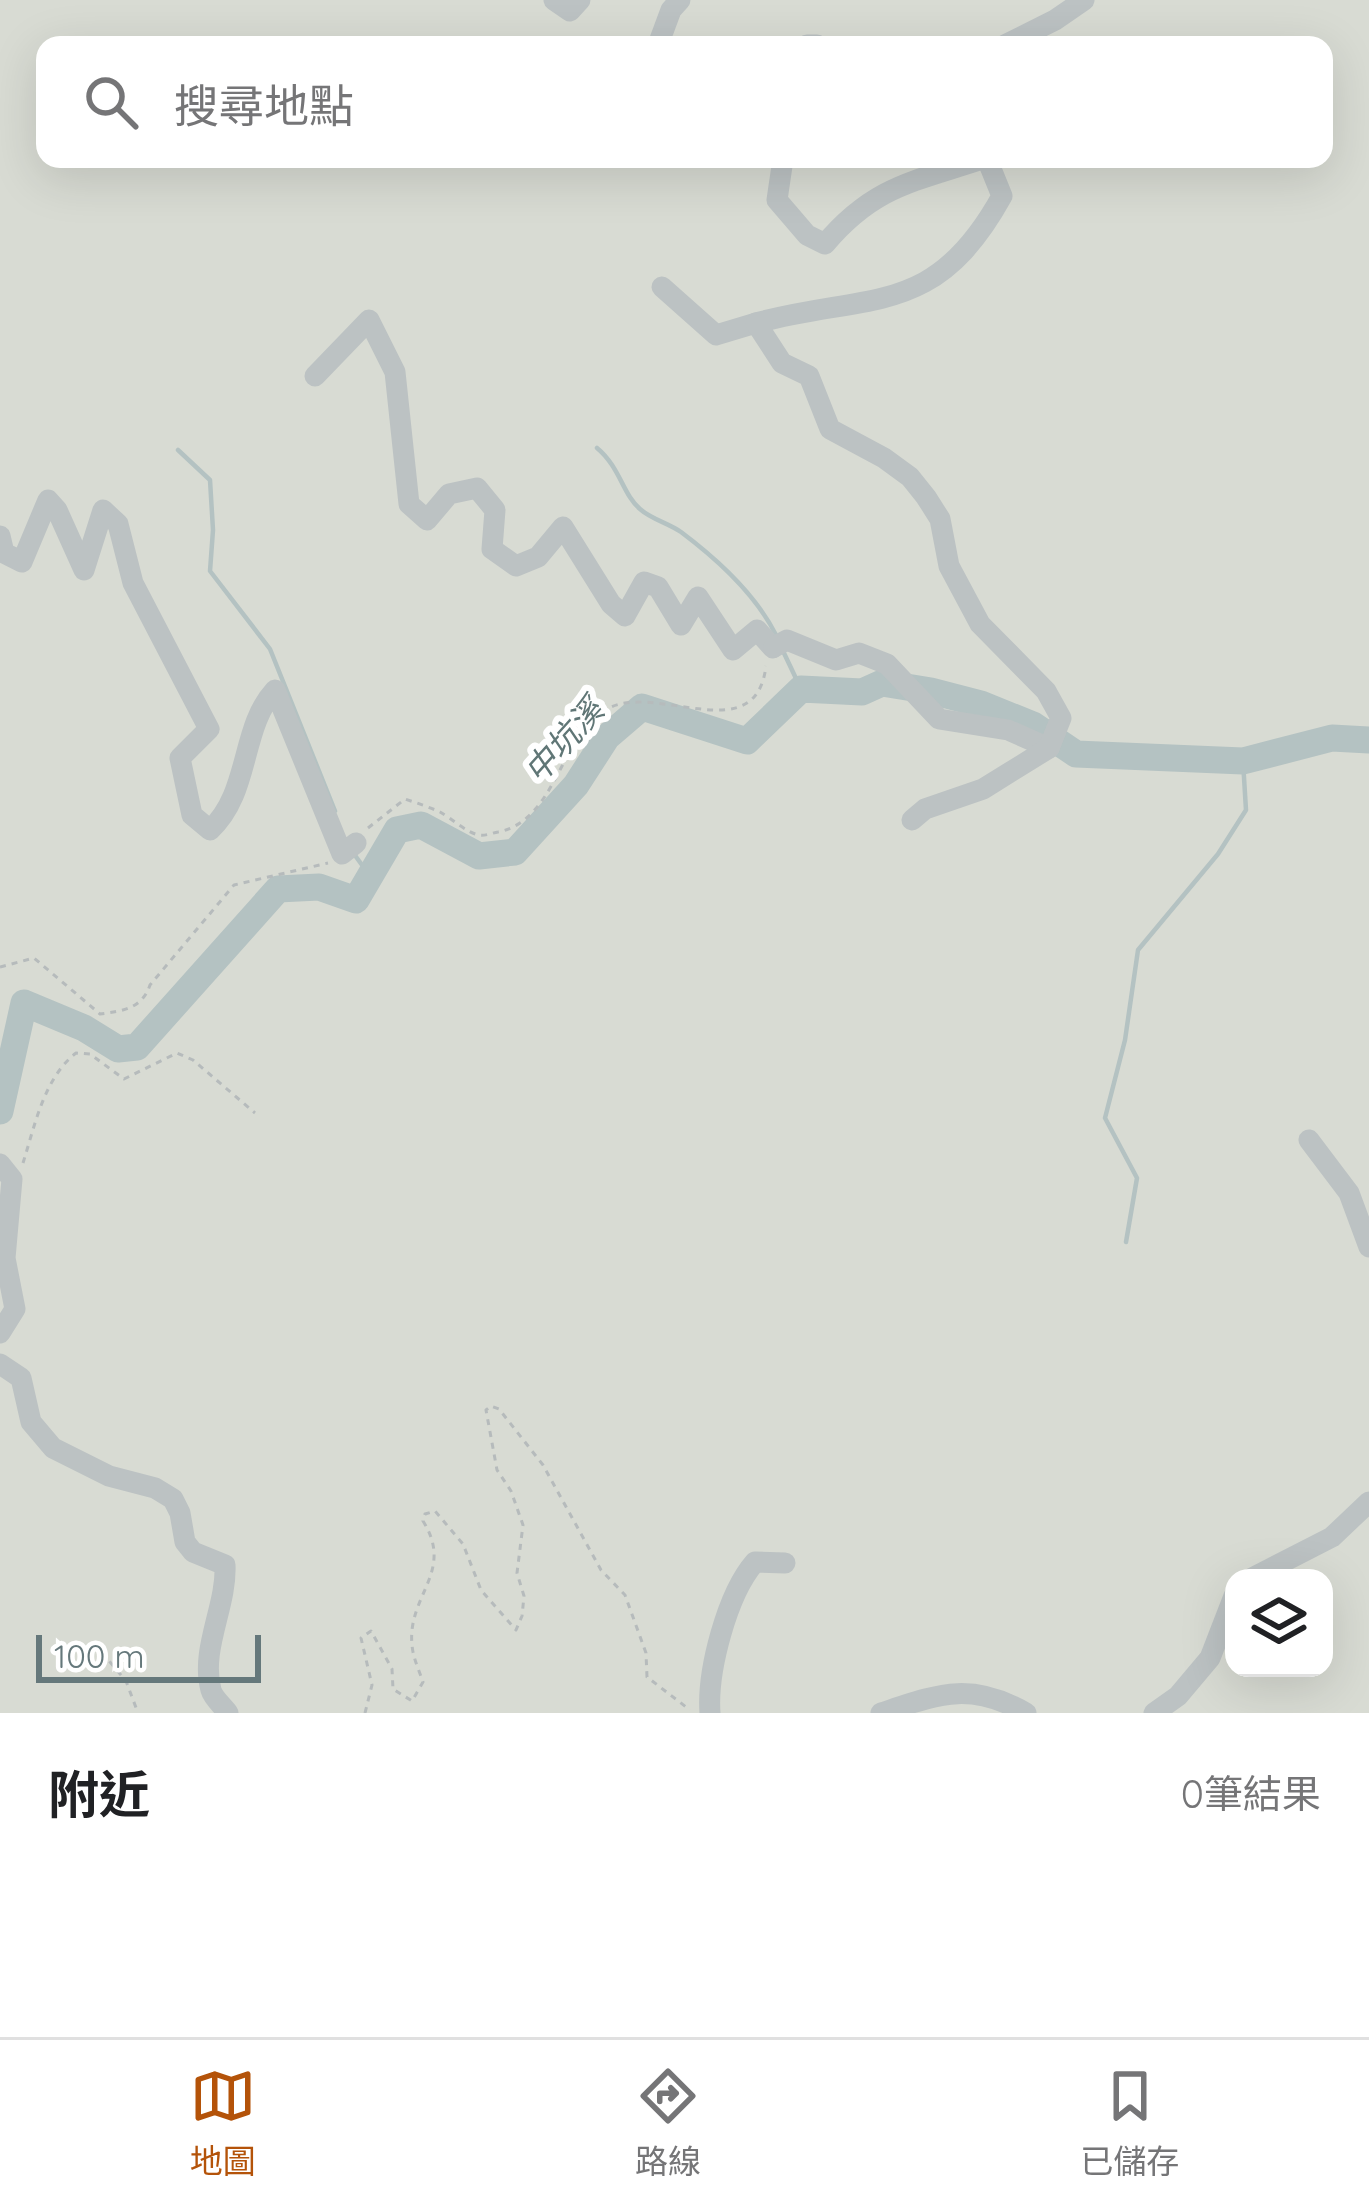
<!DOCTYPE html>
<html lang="zh-TW">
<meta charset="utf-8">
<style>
:root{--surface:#fff;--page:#f2f2f2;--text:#202124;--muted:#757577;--line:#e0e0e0;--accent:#b45309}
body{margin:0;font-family:Quicksand,"Noto Sans TC",sans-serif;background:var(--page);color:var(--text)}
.controls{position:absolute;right:36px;bottom:36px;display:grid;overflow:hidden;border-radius:24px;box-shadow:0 12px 48px #0002}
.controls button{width:108px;height:108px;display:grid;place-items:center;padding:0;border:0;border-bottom:3px solid var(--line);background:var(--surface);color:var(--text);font:60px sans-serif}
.scale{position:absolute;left:36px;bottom:30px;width:225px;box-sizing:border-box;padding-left:12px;border:6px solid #65787b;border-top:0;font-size:33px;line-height:42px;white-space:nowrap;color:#65787b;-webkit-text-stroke:9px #fff;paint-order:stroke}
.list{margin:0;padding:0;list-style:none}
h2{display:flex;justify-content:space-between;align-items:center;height:156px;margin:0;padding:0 48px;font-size:51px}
h2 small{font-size:39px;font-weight:400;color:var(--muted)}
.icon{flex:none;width:66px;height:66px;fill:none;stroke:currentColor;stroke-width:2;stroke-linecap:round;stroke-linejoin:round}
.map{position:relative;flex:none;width:1369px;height:1713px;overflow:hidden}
.search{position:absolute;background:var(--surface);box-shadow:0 12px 48px #0002;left:36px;right:36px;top:36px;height:132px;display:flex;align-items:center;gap:30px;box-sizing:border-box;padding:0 42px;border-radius:24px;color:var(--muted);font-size:45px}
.sheet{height:324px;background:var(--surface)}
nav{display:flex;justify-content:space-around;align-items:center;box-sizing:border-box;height:168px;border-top:3px solid var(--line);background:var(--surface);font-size:33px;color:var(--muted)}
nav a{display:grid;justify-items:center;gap:6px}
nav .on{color:var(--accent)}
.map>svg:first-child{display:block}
.green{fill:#d8dbd3;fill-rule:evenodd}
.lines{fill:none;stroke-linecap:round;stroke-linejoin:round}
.stream{stroke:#b4c2c2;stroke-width:4.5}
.river{stroke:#b4c2c2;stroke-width:27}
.path{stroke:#b6bbbc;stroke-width:3;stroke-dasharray:6 6;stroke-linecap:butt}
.minor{stroke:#bcc2c3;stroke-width:21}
.labels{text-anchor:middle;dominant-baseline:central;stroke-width:12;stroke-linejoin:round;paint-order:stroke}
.water-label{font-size:33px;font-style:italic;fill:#607676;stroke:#fff}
</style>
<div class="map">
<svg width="1369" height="1713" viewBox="0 0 1369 1713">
<rect width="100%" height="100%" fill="#f6f6f4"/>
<path class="green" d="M0,0H1369V1713H0ZM45,45H1324V159H45ZM1234,1578H1324V1668H1234Z"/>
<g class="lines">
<g class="stream">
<path d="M597,448C620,467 623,495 640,509C651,519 668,523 681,532C717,559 756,595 776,635"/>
<path d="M178,450L210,480L213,530L210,571L270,649L335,811"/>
<path d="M783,651L801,689"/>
<path d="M354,854L370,876"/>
<path d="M1126,1242L1137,1178L1105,1118L1125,1040L1138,950L1218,854L1246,810L1243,761"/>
</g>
<path class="river" d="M0,1111L24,1003L84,1028L118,1049L137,1047L278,889L319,887L356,900L397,830L421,825L479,856L515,852L576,785L607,737L642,707L747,741L801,689L862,692L882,683L931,691L981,704L1033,725L1076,754L1243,761L1332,738L1369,740"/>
<g class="path">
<path d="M368,828L405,799C417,803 429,807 440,812C451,818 467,833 479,835C486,836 492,833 498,832C559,820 560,729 611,707C662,685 756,749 766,666"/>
<path d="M0,967L34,958L100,1014C122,1011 142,1009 150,985L234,885L328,863"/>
<path d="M23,1163C35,1125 44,1078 76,1053L90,1054L124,1079L177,1053L193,1060L255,1113"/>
<path d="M94,1643L126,1681L138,1713"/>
<path d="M365,1713L372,1685L361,1638L371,1631L392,1669L393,1689L412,1701L423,1682C419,1670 413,1658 412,1645C407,1595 455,1572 423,1521L425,1514L435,1511L463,1544L481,1590L516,1630L522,1616L524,1596L517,1573L523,1525L511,1491L497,1470L486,1410L491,1406L499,1409L543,1465L601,1570L625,1595L646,1653L647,1677L690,1710"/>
</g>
<g class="minor">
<path d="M554,0L570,11L580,0"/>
<path d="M658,45L671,10L680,0"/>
<path d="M807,45H817"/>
<path d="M1005,45L1055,20L1084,0"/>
<path d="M783,159L777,200L807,235L825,244C874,186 913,182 982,159"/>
<path d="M662,287L716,335L756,323"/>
<path d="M315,376L369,320L395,372L409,504L427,520L449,494L477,488L495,510L492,549L516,566L538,557L563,527L611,604L625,616L644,582L658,587L681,625L698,597L733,650L757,630L773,648"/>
<path d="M0,536L4,553L22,562L48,500L57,510L84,570L103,510L118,524L133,583L209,729L180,758L192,815L210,830C251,792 240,728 275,690L342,854L356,843"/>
<path d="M774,647L787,640L836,660L859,653L887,664L939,719L1008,730L1049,748"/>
<path d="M912,820L925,809L983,789L1049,748L1061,718L1046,691L980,624L949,566L940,519L926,497L910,477L884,458L830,429L809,376L782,363L756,323C871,292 934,319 1002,196L987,159"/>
<path d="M1309,1140L1349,1193L1369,1247"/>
<path d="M0,1164L12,1179L5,1258L15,1309L0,1333"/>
<path d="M0,1364L21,1378L31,1422L53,1448L109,1476L155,1488L173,1499L180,1513L185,1542L193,1552L225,1565C227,1606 200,1649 211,1690C213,1698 223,1706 228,1713"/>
<path d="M1252,1578L1332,1537L1369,1502"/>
<path d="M710,1713C707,1671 727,1594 755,1562L785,1563"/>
<path d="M881,1713C939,1694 970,1681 1026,1713"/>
<path d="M1154,1713L1178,1696L1210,1658L1234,1596"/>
</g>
</g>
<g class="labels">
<g class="water-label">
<text transform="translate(563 740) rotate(-48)">中坑溪</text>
</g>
</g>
</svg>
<div class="controls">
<button><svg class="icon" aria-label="layers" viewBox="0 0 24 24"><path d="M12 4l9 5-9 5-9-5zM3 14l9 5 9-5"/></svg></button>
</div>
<div class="scale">100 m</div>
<div class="search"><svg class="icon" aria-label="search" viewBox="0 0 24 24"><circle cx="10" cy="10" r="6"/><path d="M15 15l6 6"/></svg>搜尋地點</div>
</div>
<section class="sheet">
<h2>附近<small>0筆結果</small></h2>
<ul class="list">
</ul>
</section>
<nav>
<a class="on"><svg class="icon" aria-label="map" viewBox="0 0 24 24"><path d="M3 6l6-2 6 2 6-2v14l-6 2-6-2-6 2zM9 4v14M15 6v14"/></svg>地圖</a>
<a><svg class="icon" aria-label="directions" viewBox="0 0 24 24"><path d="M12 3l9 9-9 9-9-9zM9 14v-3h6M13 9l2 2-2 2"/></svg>路線</a>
<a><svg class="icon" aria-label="saved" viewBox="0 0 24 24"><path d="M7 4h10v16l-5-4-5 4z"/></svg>已儲存</a>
</nav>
